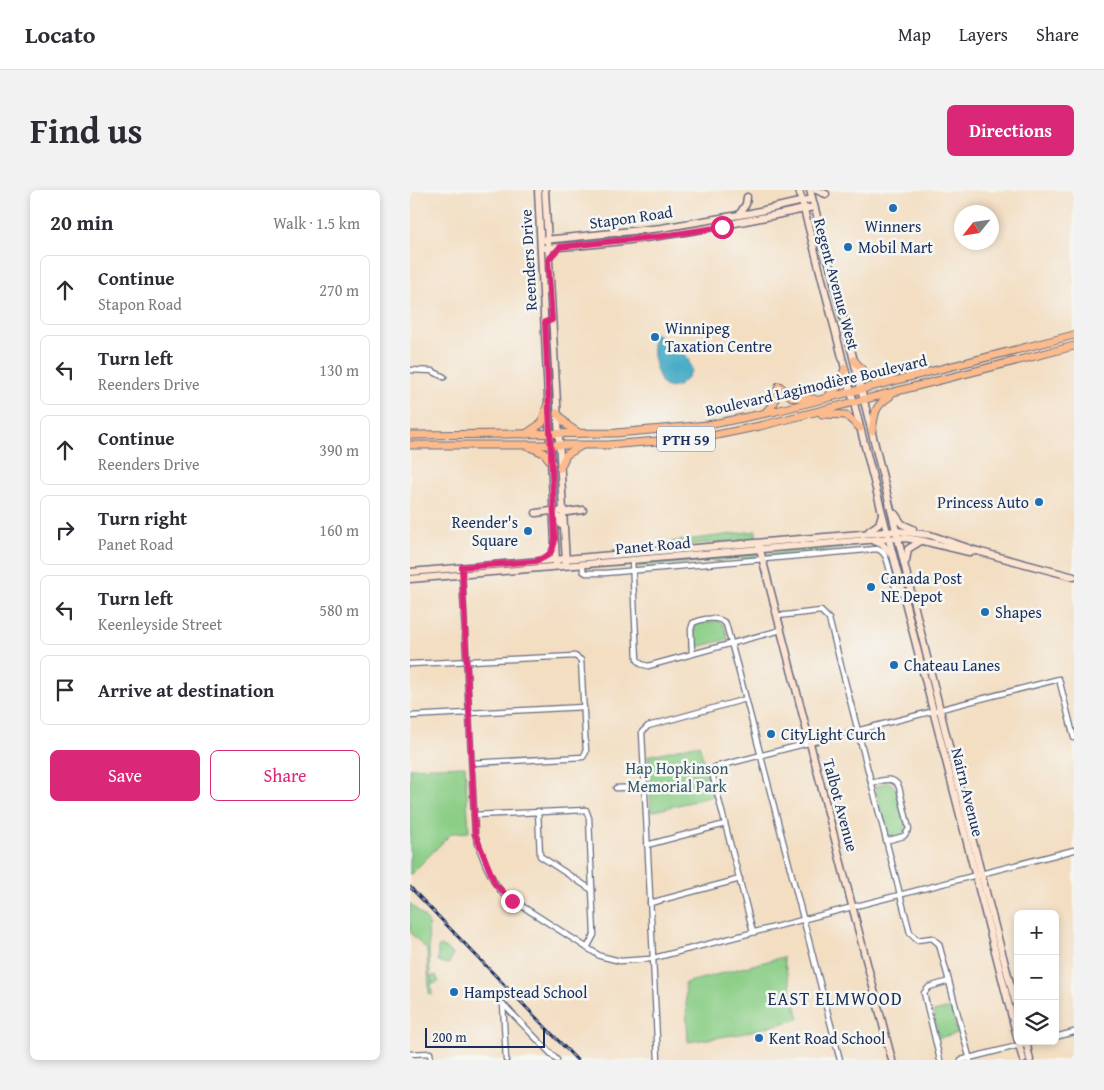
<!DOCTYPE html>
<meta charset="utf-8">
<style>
:root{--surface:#fff;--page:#f2f2f3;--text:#2b2b33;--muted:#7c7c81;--line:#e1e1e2;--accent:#db2777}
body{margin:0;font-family:"Gentium Book Plus",serif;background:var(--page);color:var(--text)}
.controls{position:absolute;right:15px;bottom:15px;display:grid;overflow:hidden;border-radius:8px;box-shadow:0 2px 8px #0003}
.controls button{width:45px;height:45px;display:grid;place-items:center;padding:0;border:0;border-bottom:1px solid var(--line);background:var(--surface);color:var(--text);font:25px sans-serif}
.compass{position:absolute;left:544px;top:15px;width:45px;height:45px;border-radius:50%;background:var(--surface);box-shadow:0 2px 8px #0003;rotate:240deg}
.scale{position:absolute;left:15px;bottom:12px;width:120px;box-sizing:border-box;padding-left:5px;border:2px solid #1b2f5e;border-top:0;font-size:14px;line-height:18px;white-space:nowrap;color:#1b2f5e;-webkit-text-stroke:4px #f6f6f2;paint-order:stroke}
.stop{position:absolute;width:15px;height:15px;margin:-11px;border:4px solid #db2777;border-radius:50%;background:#fff}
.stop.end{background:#db2777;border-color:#fff;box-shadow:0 1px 5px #0008}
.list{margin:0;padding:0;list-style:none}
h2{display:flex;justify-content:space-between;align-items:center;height:65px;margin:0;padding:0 20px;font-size:21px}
h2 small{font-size:16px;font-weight:400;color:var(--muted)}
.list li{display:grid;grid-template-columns:32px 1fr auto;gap:15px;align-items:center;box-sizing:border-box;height:70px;margin:0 10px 10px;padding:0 10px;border:1px solid var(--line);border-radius:8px}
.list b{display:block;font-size:19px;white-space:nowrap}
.list p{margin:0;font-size:16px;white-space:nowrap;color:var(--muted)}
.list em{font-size:16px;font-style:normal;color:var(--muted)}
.actions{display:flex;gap:10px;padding:15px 20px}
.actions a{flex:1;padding:11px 0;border:1px solid var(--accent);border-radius:8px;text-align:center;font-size:18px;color:var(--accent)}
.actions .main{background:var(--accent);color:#fff}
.icon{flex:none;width:28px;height:28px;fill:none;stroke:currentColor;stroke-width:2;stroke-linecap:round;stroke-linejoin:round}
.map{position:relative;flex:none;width:664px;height:870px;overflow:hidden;border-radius:8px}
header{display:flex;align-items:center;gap:30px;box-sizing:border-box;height:70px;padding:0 25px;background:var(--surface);border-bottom:1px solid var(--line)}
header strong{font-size:24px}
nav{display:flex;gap:28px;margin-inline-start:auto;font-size:18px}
.intro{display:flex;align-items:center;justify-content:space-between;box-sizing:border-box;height:120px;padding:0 30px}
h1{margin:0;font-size:35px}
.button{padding:12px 22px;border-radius:8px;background:var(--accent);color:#fff;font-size:18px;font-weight:700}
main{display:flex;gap:30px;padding:0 30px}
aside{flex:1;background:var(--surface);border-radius:8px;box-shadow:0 2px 8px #0003}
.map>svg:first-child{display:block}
.green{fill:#8bce86;stroke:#537e72}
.water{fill:#46acc6;stroke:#306e92}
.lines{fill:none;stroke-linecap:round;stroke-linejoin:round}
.street-casing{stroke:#676c81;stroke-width:7}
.secondary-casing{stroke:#676c81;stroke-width:9}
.primary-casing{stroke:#676c81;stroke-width:9}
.street{stroke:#fff;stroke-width:4.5}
.secondary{stroke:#fde4d1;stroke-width:6}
.primary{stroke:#fbbb8d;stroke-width:7}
.rail-casing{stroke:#1b2f5e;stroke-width:3}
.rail{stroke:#f6f6f2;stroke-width:1;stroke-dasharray:4;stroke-linecap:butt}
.route{stroke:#db2777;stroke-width:6}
.poi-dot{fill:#1f6fb2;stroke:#f6f6f2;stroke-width:2}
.labels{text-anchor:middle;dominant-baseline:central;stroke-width:5;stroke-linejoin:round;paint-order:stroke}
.shield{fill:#f6f6f2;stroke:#5d6b8a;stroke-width:1}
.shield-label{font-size:15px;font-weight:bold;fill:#1b2f5e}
.street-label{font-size:16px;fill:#1b2f5e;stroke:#f6f6f2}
.poi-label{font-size:16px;fill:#1b2f5e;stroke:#f6f6f2;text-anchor:start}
.park-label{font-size:16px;fill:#375768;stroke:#f6f6f2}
.neighbourhood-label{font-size:18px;letter-spacing:1px;fill:#1b2f5e;stroke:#f6f6f2}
</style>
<header>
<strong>Locato</strong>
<nav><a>Map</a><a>Layers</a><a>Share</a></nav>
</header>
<div class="intro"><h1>Find us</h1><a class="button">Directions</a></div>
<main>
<aside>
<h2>20 min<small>Walk · 1.5 km</small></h2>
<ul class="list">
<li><svg class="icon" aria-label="ahead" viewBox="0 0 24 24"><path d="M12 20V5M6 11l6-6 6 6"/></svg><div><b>Continue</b><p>Stapon Road</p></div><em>270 m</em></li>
<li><svg class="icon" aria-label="left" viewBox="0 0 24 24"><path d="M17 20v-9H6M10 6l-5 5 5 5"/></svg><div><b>Turn left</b><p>Reenders Drive</p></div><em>130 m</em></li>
<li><svg class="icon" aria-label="ahead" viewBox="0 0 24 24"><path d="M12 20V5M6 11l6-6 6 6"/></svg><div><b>Continue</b><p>Reenders Drive</p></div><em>390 m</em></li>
<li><svg class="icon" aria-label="right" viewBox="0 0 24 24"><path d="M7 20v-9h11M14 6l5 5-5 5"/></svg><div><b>Turn right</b><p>Panet Road</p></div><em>160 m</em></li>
<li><svg class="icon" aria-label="left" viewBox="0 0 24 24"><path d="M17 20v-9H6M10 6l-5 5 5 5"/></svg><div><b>Turn left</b><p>Keenleyside Street</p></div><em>580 m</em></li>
<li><svg class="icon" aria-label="arrive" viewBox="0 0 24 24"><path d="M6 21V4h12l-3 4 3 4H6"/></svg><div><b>Arrive at destination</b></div></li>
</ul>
<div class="actions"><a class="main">Save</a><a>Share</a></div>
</aside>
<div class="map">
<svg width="664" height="870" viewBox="0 0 664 870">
<rect width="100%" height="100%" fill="#f6f6f2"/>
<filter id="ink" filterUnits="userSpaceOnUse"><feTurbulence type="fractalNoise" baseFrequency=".02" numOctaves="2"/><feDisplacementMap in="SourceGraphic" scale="10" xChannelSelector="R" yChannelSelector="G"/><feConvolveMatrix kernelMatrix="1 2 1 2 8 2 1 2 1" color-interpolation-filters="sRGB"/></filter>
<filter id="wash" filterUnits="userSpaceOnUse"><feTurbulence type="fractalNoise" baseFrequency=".0096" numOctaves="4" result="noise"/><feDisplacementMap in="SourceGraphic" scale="20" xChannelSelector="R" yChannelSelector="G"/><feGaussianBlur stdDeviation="1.12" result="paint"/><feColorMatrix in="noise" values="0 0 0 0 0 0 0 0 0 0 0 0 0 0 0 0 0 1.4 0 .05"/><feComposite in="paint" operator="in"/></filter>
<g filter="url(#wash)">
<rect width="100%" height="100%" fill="#f3dec2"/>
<g class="green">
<path d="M346,341V346L342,349L264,356L261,352Z"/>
<path d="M437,354L433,359L358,366L355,363Z"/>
<path d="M344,362L347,367L228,377V372Z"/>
<path d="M308,431L314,435L318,449L284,458V436L288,433Z"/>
<path d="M289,554L303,606L241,622L238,566Z"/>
<path d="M55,576L59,642L42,643L0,685V578Z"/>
<path d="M479,592L486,598L496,637L492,645L478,646L465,598L466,596Z"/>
<path d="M0,713L18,731L20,787L26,785L29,792L23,794L21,788L22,806L19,803L17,760L0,742Z"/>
<path d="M31,756L43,764L39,774L28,772V758Z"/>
<path d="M373,767L389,829L330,844L278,852L275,793Z"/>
<path d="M541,818L547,843L529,848L523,822Z"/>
</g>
<path class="water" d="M245,143L260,153H264L278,169L282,180C276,191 266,203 253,195C245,179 239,160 245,143Z"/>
</g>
<g filter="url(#ink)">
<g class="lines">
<g class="street-casing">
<g id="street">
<path d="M0,180L22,181L34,187"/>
<path d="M222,370L227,469L231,474L238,476L371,440"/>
<path d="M173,375V381L176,383H195L467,359C483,363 476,395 493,405"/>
<path d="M52,384L65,644C70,664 80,688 93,704L190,766L210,771L240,769L664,660"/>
<path d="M367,426L411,421L419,429L500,743L507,750L522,748L529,754L560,870"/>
<path d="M282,464L281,439L283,433C293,428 309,426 316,434L329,482L430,870"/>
<path d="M0,474L165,466L171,470L176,562L173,567L62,573"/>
<path d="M0,526L174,517"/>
<path d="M461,593C472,591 483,585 489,597L499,639L494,646L476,651"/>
<path d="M206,598L234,597"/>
<path d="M128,621L130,666L182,700"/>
<path d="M64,625L176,620L179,628L184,745L177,758"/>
<path d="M237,655L315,634"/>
<path d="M240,713L330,689"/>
<path d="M343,742L302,583L305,577L649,489L664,548"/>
<path d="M93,814L147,870"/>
<path d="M93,814L96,870"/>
<path d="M645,847L664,842"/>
<path d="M0,864L20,863L21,870"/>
<path d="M248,870L232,542L238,536L336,509"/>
<path d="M530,870L514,803L519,797L539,791"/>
<path d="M551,870L627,851"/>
</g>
</g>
<g class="secondary-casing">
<g id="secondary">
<path d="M128,0L146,373"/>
<path d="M135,0L156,373"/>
<path d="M389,0L613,870"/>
<path d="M400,0C473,273 533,549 608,822"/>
<path d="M406,0L416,4"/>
<path d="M329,25L336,14L337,7"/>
<path d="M135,50L251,38L341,23L402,9"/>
<path d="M135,58C226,53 315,36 404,17"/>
<path d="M150,321L158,322L173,320"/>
<path d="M126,323L141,321L148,327L151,335"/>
<path d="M485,324L492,334L503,339"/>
<path d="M459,341L469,334L472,324"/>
<path d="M464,351L472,354L481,364"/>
<path d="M349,356L482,870"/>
<path d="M496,371L498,359L511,351"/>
<path d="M0,382L487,341L520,345L567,361L664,387"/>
<path d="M0,389L470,349L495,348L513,351L559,362L567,361"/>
<path d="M616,851L620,870"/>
</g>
</g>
<g class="primary-casing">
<g id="primary">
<path d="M444,170L458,187L481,190"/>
<path d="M369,196L382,207L404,209"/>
<path d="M417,207L429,196L435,178"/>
<path d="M147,223L158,236L169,243"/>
<path d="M355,223L364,213L369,196"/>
<path d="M412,224L436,225L450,238"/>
<path d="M462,241C465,222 464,217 480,206"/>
<path d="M116,244L132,233L138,213"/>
<path d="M0,245L206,243L298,235L366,221L664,145"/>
<path d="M0,255H198L297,247L350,236L664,156"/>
<path d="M120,257L134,263L142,273"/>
<path d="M150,278L156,265L171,256"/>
</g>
</g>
<use href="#street" class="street"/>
<use href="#secondary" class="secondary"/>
<use href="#primary" class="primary"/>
<g class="rail-casing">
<path id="rail" d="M0,697L167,870"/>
</g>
<use href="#rail" class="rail"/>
</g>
</g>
<g class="lines" filter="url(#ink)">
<path class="route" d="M102,711L85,694L65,644L52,377L126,371C138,367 143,363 145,349L135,132L142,130L138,70L150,57L253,46L312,37"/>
</g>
<g class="poi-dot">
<circle cx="483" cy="18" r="5"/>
<circle cx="438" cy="57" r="5"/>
<circle cx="245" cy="147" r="5"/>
<circle cx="629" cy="312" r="5"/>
<circle cx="118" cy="341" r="5"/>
<circle cx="461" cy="397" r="5"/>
<circle cx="575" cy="422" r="5"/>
<circle cx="484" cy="475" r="5"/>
<circle cx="361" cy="544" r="5"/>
<circle cx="44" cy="802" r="5"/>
<circle cx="349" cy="848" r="5"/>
</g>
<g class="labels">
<rect class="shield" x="247" y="236.5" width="58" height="25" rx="4"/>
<g class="shield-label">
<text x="276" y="249">PTH 59</text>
</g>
<g class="street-label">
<text transform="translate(221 27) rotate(-8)">Stapon Road</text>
<text transform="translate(118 70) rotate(-93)">Reenders Drive</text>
<text transform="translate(427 94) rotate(75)">Regent Avenue West</text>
<text transform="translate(406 195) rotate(-13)">Boulevard Lagimodière Boulevard</text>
<text transform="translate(243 355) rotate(-5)">Panet Road</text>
<text transform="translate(558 602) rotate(76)">Nairn Avenue</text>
<text transform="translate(431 615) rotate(75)">Talbot Avenue</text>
</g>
<g class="poi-label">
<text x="483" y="36" text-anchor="middle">Winners</text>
<text x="448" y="57">Mobil Mart</text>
<text x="255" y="138">Winnipeg<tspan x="255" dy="18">Taxation Centre</tspan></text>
<text x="619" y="312" text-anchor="end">Princess Auto</text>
<text x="108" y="332" text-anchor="end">Reender's<tspan x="108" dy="18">Square</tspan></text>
<text x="471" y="388">Canada Post<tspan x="471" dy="18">NE Depot</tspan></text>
<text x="585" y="422">Shapes</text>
<text x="494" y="475">Chateau Lanes</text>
<text x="371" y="544">CityLight Curch</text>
<text x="54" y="802">Hampstead School</text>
<text x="359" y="848">Kent Road School</text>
</g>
<g class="park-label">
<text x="267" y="578">Hap Hopkinson<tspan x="267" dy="18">Memorial Park</tspan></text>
</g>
<g class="neighbourhood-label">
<text x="425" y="808">EAST ELMWOOD</text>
</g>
</g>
</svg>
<div class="controls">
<button>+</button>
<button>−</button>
<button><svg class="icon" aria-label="layers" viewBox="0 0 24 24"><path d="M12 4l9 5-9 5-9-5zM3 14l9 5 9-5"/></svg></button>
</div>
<svg class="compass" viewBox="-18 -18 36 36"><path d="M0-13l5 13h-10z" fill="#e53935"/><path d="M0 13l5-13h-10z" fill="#7c7c81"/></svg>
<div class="scale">200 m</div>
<div class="stop" style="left:312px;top:37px"></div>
<div class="stop end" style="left:102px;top:711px"></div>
</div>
</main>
